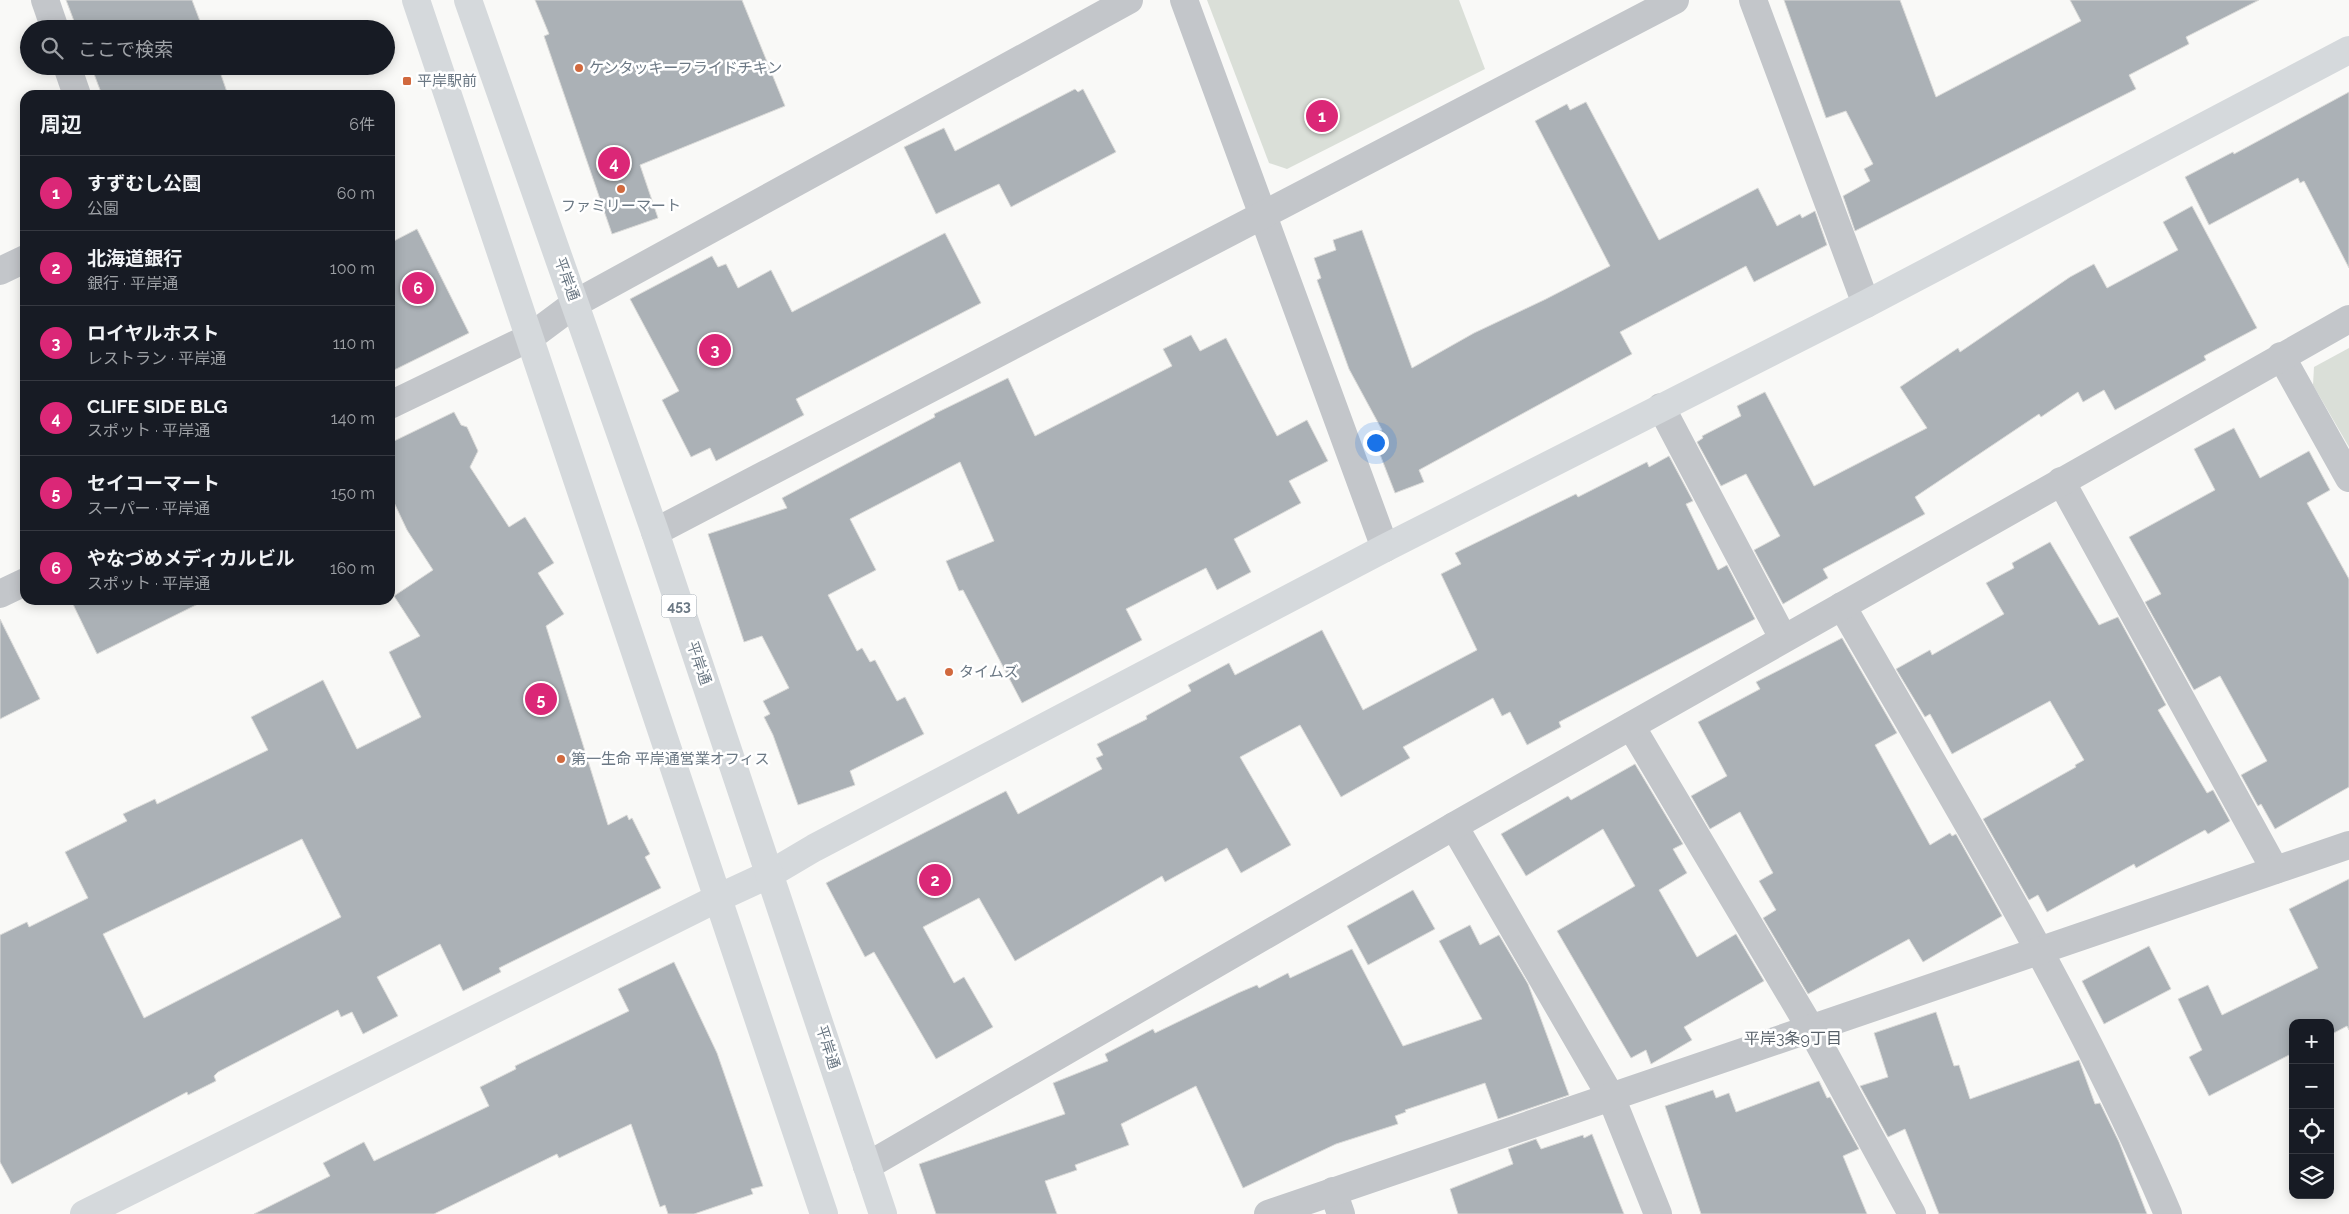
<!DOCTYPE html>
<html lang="ja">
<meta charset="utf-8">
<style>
:root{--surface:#171b24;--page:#20242c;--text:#f1f3f6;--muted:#9ea1a6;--line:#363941;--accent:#db2777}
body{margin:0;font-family:Raleway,"Noto Sans JP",sans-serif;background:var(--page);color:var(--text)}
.controls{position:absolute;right:15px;bottom:15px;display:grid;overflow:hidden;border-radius:10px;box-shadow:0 2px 12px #0003}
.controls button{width:45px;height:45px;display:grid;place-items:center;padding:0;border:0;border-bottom:1px solid var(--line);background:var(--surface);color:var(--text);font:25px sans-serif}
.you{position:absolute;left:1375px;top:442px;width:18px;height:18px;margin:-12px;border:4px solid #fff;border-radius:50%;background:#1a73e8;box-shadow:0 0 0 8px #1a73e833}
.badge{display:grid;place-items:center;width:32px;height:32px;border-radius:50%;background:var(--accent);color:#fff;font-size:16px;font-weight:700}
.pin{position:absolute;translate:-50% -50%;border:2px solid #fff;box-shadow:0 1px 5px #0006}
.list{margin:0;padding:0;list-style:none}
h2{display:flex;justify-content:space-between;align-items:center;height:65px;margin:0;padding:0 20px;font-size:21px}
h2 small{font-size:16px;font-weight:400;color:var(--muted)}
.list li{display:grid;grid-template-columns:32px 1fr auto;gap:15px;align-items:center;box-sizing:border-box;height:75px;padding:0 20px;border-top:1px solid var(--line)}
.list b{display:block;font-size:19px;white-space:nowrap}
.list p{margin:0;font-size:16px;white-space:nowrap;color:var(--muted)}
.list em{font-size:16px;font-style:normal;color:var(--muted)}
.icon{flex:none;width:28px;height:28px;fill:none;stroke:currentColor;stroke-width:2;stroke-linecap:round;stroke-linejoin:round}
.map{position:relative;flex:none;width:2349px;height:1214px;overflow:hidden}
.search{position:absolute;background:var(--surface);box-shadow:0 2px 12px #0003;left:20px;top:20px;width:375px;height:55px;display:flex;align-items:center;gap:12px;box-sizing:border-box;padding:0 18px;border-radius:28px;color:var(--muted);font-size:19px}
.panel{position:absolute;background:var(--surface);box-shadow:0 2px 12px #0003;left:20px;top:90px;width:375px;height:515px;border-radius:15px}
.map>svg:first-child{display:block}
.green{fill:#dadfd8}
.building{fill:#abb1b6;stroke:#dbdbd9;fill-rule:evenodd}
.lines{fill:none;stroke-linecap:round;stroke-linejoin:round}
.street{stroke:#c3c6ca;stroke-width:28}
.secondary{stroke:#d5d9dc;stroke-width:28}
.highway{stroke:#d5d9dc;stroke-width:28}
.poi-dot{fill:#d1693e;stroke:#fff;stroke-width:2}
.labels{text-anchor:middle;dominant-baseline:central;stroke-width:5;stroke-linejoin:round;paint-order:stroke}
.shield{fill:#fff;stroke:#97a0a9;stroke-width:1}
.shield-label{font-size:14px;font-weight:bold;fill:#6b7884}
.poi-label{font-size:15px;fill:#6b7884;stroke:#fff;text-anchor:start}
.street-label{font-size:15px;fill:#6b7884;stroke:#fff}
.neighbourhood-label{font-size:16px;fill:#58616a;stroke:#fff}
</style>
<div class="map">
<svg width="2349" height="1214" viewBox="0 0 2349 1214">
<rect width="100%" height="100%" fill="#f9f9f7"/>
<g class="green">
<path d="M1207,0H1459L1485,69L1287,169L1269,163Z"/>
<path d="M2349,348V447L2313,385L2314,367Z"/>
</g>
<g class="building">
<path d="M66,0H192L203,29H77Z"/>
<path d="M535,0H742L785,106L640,165L658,218L612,234L544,36L549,34Z"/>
<path d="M1784,0H1900L1936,97L2081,21L2070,0H2259L2186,37L2189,44L2129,75L2136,89L1855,231L1843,196L1870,181L1864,169L1873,164L1846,111L1826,118Z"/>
<path d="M91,66H218L228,95H102Z"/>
<path d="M1075,89L1078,92L1083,89L1116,152L1011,207L999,184L936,214L904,147L944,128L955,151Z"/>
<path d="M2349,92V268L2304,181L2300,183L2298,178L2209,225L2185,177L2233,152L2234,154Z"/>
<path d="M1586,102L1659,240L1758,188L1777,226L1800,214L1802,218L1815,211L1827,245L1754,282L1746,266L1620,332L1632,354L1419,470L1424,482L1395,493L1372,434L1382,430L1349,369L1317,280L1321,278L1314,258L1336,250L1333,240L1362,230L1412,368L1474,333L1546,299L1610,266L1535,121L1567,104L1570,110Z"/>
<path d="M2192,206L2257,328L2204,356L2206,360L2115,410L2104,390L2083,402L2078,392L2041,417L2039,414L1915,497L1925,514L1823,569L1828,578L1783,604L1754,550L1780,536L1746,474L1721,486L1697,442L1703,438L1702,436L1741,416L1737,406L1765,392L1814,486L1927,428L1900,387L1958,348L1960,352L2070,277L2094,264L2107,288L2178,250L2163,222Z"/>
<path d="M417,229L469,333L390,372V243Z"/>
<path d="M945,233L981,303L796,399L804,415L716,461L710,448L691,457L662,400L679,391L630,299L712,256L718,267L726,264L738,288L771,270L792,312Z"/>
<path d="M1191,335L1200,351L1226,338L1277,436L1307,420L1328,461L1289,481L1301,503L1234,539L1251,572L1217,590L1206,568L1126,609L1142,640L1022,703L963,590L959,591L946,561L994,541L960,462L850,519L876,570L828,595L857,651L862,648L870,662L875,660L897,701L905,697L924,734L850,771L855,785L798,805L773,735L764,717L770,714L763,701L789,688L762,636L744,642L708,534L787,508L782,498L935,417L934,414L1008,378L1035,436L1172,366L1163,349Z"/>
<path d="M454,412L461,425L467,427L478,451L470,467L509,527L525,517L554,563L538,573L564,614L546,626L608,825L627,815L629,820L632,818L650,854L645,857L661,888L499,968L501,972L463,991L440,944L377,977L398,1016L363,1034L352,1012L341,1017L338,1010L218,1072L214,1076L216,1081L188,1095L187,1092L12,1184L0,1162V935L27,922L29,927L88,898L65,852L127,821L123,814L155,799L157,804L268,750L251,717L323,680L357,749L421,717L389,652L420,636L394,596L433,570L407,530L390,494V443ZM302,839L341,917L144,1018L103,934Z"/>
<path d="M2234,428L2260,478L2309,451L2330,490L2307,503L2349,579V787L2275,829L2261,804L2258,806L2241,775L2267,761L2220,676L2194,690L2145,602L2161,594L2129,537L2215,490L2194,449Z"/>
<path d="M1669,456L1693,501L1686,504L1718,570L1727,565L1755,619L1559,722L1561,727L1527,745L1510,712L1502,716L1493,698L1403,747L1410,758L1341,797L1300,725L1240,757L1291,845L1241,873L1227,848L1165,882L1162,876L1015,961L979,898L923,927L954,983L964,977L993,1027L936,1059L874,952L865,957L826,883L1006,791L1018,814L1102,769L1096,758L1103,755L1097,744L1147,719L1146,716L1191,691L1188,685L1229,663L1235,675L1322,630L1363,710L1477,650L1441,574L1461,564L1455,553L1576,494L1578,497L1647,462L1649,467Z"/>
<path d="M2050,542L2099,625L2118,617L2166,705L2158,710L2207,793L2213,790L2230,821L2208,834L2205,830L2136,868L2134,864L2047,912L2038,895L2029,900L1983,819L2076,767L2075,765L2084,760L2050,701L1952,754L1930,714L1925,717L1896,669L1930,650L1932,655L2004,614L1986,583L2014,568L2012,563Z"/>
<path d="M71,600H206L97,654Z"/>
<path d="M0,619L40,699L0,719Z"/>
<path d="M1842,638L1897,733L1875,745L1930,845L1950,833L1952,836L1956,834L2002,916L1923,962L1909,939L1808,994L1763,918L1776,910L1759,881L1773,873L1740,812L1710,829L1691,796L1727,776L1698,722L1760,689L1756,682Z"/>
<path d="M1635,764L1683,844L1673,849L1687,873L1659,890L1697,957L1736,934L1764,981L1684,1027L1692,1040L1651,1064L1646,1050L1631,1058L1557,931L1635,886L1603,829L1526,876L1501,834L1568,796L1571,800Z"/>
<path d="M2349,879V1030L2347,1026L2330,1035V1023H2293V1053L2209,1096L2189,1057L2202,1050L2178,999L2208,985L2222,1015L2318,968L2289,909Z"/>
<path d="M1413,890L1435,929L1368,965L1347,926Z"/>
<path d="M1470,925L1480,945L1499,935L1528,984L1569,1095L1498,1119L1485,1083L1405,1110L1406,1112L1395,1116L1398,1124L1336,1144L1243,1188L1196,1086L1121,1124L1129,1145L1075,1165L1077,1170L1045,1181L1057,1214H936L919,1164L1065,1114L1053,1083L1108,1061L1105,1054L1153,1029L1155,1033L1238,993L1257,985L1259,988L1288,973L1290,978L1352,949L1403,1046L1482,1019L1439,941Z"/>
<path d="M2149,946L2171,989L2104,1024L2082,981Z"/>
<path d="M674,962L717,1053L763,1186L751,1189L753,1194L694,1214H668L665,1205L660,1207L631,1124L559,1158L557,1154L434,1214H254L330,1176L323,1163L364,1142L374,1161L489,1106L480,1087L516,1069L515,1066L629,1011L618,989Z"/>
<path d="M1936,1012L1954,1066L1959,1065L1970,1099L2079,1060L2095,1104L2100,1103L2119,1142L2147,1214H1939L1905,1129L1888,1137L1860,1086L1888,1077L1874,1033Z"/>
<path d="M1819,1081L1827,1098L1830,1097L1859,1149L1843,1156L1867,1214H1701L1665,1106L1713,1090L1716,1098L1729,1093L1736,1112Z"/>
<path d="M1592,1134L1624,1214H1458L1450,1189L1513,1164L1508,1149L1536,1139L1541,1149L1583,1135L1584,1138Z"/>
</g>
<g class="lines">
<g class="street">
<path d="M45,0L55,29"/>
<path d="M1184,0L1385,548"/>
<path d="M1753,0L1866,304"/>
<path d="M67,66L77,95"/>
<path d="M0,271L25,259"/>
<path d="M2281,356L2349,478"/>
<path d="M390,405L529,338L576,303L1129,0"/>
<path d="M1661,407L1783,638"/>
<path d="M2061,481L2275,870"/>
<path d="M655,532L1675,0"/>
<path d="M0,594L25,582"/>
<path d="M1842,606C1956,805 2078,1002 2168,1214"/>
<path d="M1631,726L1811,1029L1912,1214"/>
<path d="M1454,826L1611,1097L1658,1214"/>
<path d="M867,1166L1454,826L2349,319"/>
<path d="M1333,1191L1341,1214"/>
<path d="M1268,1214L2349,845"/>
</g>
<path class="secondary" d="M84,1214L718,898L770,874L814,848L1385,548L1866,304L2349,50"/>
<g class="highway">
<path d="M416,0L824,1214"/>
<path d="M468,0L655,532L883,1214"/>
</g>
</g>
<g class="poi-dot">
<circle cx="579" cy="68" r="5"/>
<rect x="402" y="76" width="10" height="10" rx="2.5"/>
<circle cx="621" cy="189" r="5"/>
<circle cx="949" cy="672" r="5"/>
<circle cx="561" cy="759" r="5"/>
</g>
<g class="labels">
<rect class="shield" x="661.5" y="594.5" width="35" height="23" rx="4"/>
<g class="shield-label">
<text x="679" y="606">453</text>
</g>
<g class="poi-label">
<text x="589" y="68">ケンタッキーフライドチキン</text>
<text x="417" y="81">平岸駅前</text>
<text x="621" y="206" text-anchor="middle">ファミリーマート</text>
<text x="959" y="672">タイムズ</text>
<text x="571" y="759">第一生命 平岸通営業オフィス</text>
</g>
<g class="street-label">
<text transform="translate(567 279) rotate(70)">平岸通</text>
<text transform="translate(699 663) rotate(71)">平岸通</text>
<text transform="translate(828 1047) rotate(72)">平岸通</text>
</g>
<g class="neighbourhood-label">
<text x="1793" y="1038">平岸3条9丁目</text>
</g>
</g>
</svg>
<div class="controls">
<button>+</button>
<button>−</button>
<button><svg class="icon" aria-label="locate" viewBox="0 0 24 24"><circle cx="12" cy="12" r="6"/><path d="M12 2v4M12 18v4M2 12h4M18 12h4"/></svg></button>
<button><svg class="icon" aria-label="layers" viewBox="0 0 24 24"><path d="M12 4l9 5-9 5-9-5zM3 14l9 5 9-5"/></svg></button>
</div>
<div class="you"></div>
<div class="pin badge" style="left:1322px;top:116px">1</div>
<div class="pin badge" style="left:935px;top:880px">2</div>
<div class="pin badge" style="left:715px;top:350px">3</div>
<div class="pin badge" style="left:614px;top:163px">4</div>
<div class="pin badge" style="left:541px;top:699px">5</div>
<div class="pin badge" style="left:418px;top:288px">6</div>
<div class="search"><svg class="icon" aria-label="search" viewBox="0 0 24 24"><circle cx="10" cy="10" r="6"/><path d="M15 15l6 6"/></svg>ここで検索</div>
<section class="panel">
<h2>周辺<small>6件</small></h2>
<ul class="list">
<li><span class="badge">1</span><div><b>すずむし公園</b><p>公園</p></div><em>60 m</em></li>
<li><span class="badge">2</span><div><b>北海道銀行</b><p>銀行 · 平岸通</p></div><em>100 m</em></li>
<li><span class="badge">3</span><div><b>ロイヤルホスト</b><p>レストラン · 平岸通</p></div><em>110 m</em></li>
<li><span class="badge">4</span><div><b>CLIFE SIDE BLG</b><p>スポット · 平岸通</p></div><em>140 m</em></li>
<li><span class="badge">5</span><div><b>セイコーマート</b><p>スーパー · 平岸通</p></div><em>150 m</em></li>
<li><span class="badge">6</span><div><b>やなづめメディカルビル</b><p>スポット · 平岸通</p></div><em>160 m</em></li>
</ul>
</section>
</div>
